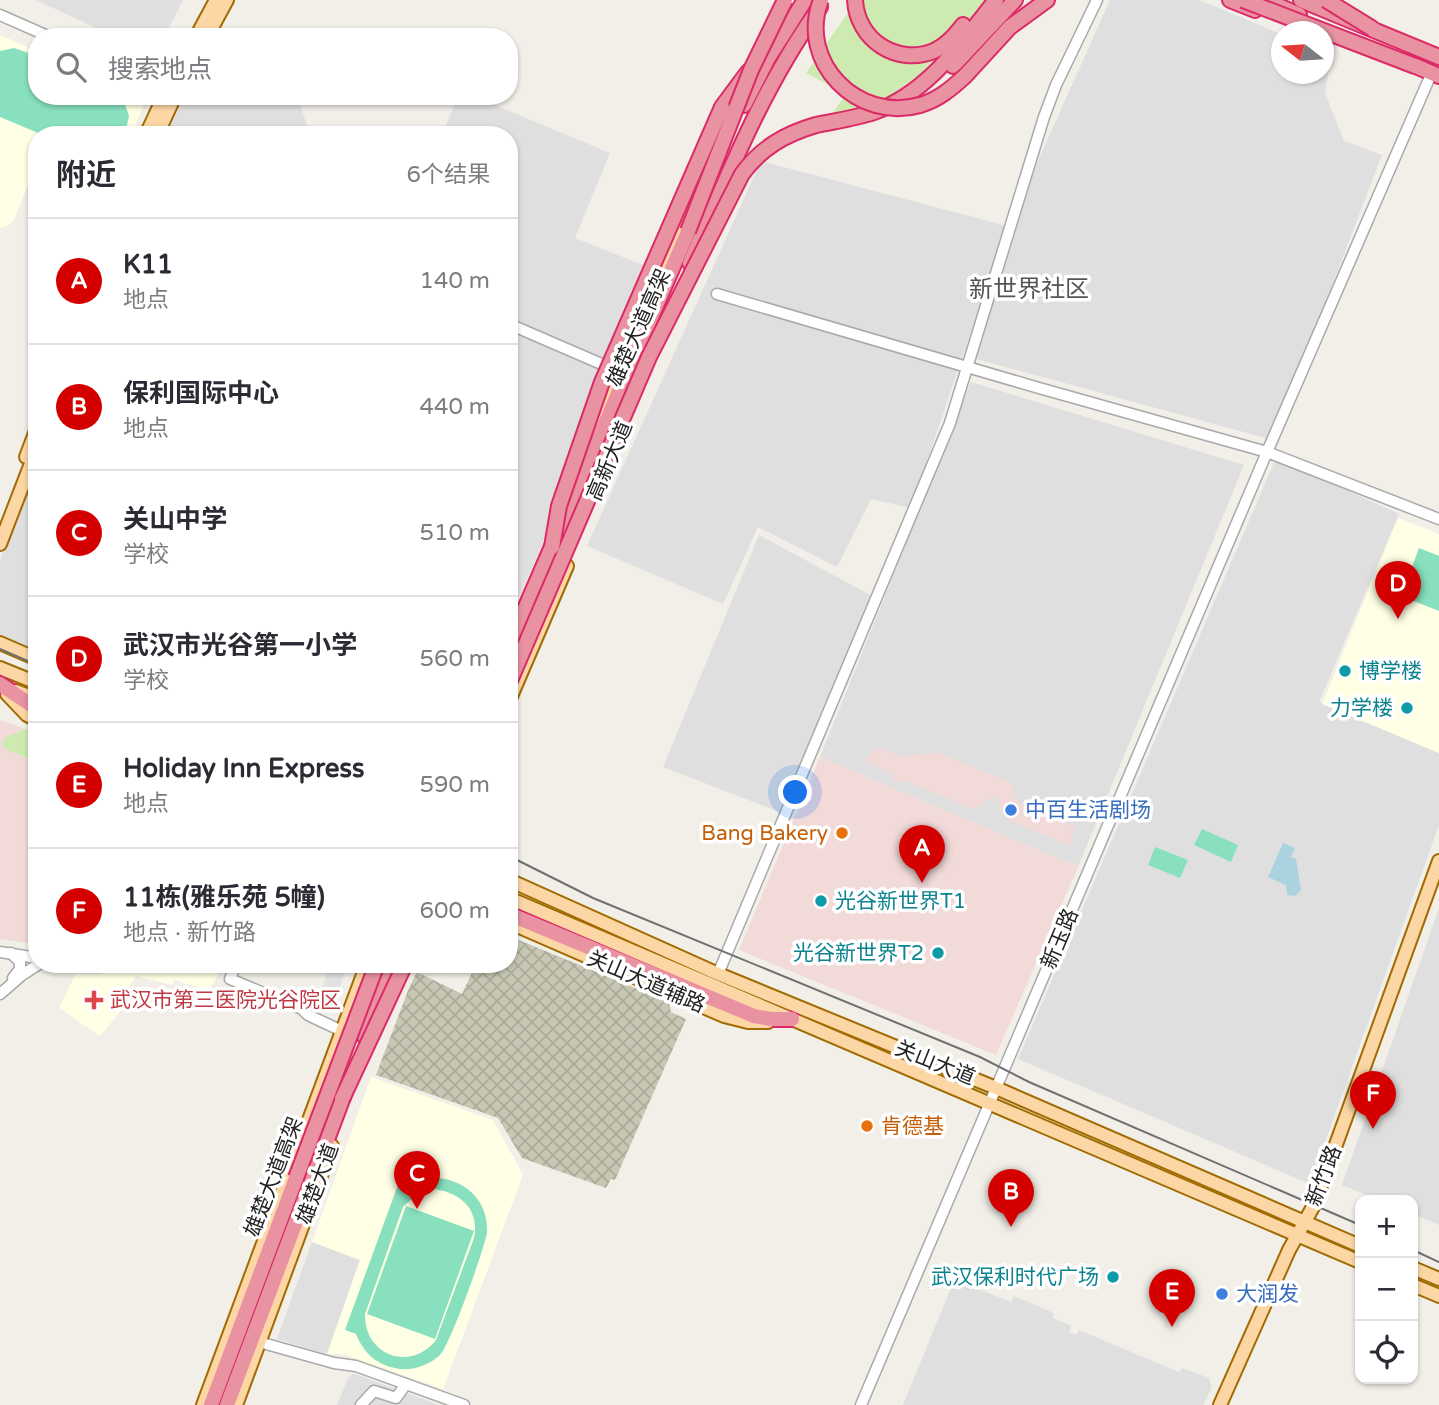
<!DOCTYPE html>
<html lang="zh">
<meta charset="utf-8">
<style>
:root{--surface:#fff;--page:#f2f2f3;--text:#2b2b33;--muted:#7c7c81;--line:#e1e1e2;--accent:#d40000}
body{margin:0;font-family:"Varela Round","Noto Sans SC",sans-serif;background:var(--page);color:var(--text)}
.controls{position:absolute;right:21px;bottom:21px;display:grid;overflow:hidden;border-radius:14px;box-shadow:0 2px 5px #0004}
.controls button{width:63px;height:63px;display:grid;place-items:center;padding:0;border:0;border-bottom:2px solid var(--line);background:var(--surface);color:var(--text);font:35px sans-serif}
.compass{position:absolute;left:1271px;top:21px;width:63px;height:63px;border-radius:50%;background:var(--surface);box-shadow:0 2px 5px #0004;rotate:287deg}
.you{position:absolute;left:796px;top:793px;width:24px;height:24px;margin:-18px;border:5px solid #fff;border-radius:50%;background:#1a73e8;box-shadow:0 0 0 10px #1a73e833}
.badge{display:grid;place-items:center;width:46px;height:46px;border-radius:50%;background:var(--accent);color:#fff;font-size:23px;font-weight:700}
.pin{position:absolute;translate:-50% -58px;filter:drop-shadow(0 2px 4px #0008)}
.pin::after{content:'';position:absolute;top:37px;width:24px;height:21px;background:inherit;clip-path:polygon(0 0,100% 0,50% 100%)}
.list{margin:0;padding:0;list-style:none}
h2{display:flex;justify-content:space-between;align-items:center;height:91px;margin:0;padding:0 28px;font-size:30px}
h2 small{font-size:23px;font-weight:400;color:var(--muted)}
.list li{display:grid;grid-template-columns:46px 1fr auto;gap:21px;align-items:center;box-sizing:border-box;height:126px;padding:0 28px;border-top:2px solid var(--line)}
.list b{display:block;font-size:26px;white-space:nowrap}
.list p{margin:0;font-size:23px;white-space:nowrap;color:var(--muted)}
.list em{font-size:23px;font-style:normal;color:var(--muted)}
.icon{flex:none;width:38px;height:38px;fill:none;stroke:currentColor;stroke-width:2;stroke-linecap:round;stroke-linejoin:round}
.map{position:relative;flex:none;width:1439px;height:1405px;overflow:hidden}
.search{position:absolute;background:var(--surface);box-shadow:0 2px 5px #0004;left:28px;top:28px;width:490px;height:77px;display:flex;align-items:center;gap:18px;box-sizing:border-box;padding:0 24px;border-radius:28px;color:var(--muted);font-size:26px}
.panel{position:absolute;background:var(--surface);box-shadow:0 2px 5px #0004;left:28px;top:126px;width:490px;height:847px;border-radius:28px}
.map>svg:first-child{display:block}
.residential{fill:#e0dfdf}
.commercial{fill:#f2dad9}
.education{fill:#ffffe5}
.construction{fill:url(#construction-cross-hatch)}
.grass{fill:#cdebb0}
.pitch{fill:#88e0be;fill-rule:evenodd}
.parking{fill:#e2e2e2}
.water{fill:#aad3df}
.lines{fill:none;stroke-linecap:round;stroke-linejoin:round}
.minor-casing{stroke:#a9a9a9;stroke-width:13}
.major-casing{stroke:#a06b00;stroke-width:16}
.highway-casing{stroke:#dc2a67;stroke-width:18}
.minor{stroke:#fff;stroke-width:10}
.major{stroke:#fcd6a4;stroke-width:12}
.highway{stroke:#e892a2;stroke-width:14}
.tram{stroke:#707070;stroke-width:2}
.highway-bridge-casing{stroke:#dc2a67;stroke-width:18;stroke-linecap:butt}
.highway-bridge{stroke:#e892a2;stroke-width:14}
.culture-dot{fill:#0f9aa8;stroke:#fff;stroke-width:2.5}
.shop-dot{fill:#3f7fe0;stroke:#fff;stroke-width:2.5}
.food-dot{fill:#e8710a;stroke:#fff;stroke-width:2.5}
.health-dot{fill:#e0444e;stroke:#fff;stroke-width:2.5}
.labels{text-anchor:middle;dominant-baseline:central;stroke-width:7;stroke-linejoin:round;paint-order:stroke}
.street-label{font-size:21px;fill:#222;stroke:#fff}
.culture-label{font-size:21px;fill:#0d838f;stroke:#fff;text-anchor:end}
.shop-label{font-size:21px;fill:#366cbe;stroke:#fff;text-anchor:start}
.food-label{font-size:21px;fill:#c56008;stroke:#fff;text-anchor:end}
.health-label{font-size:21px;fill:#be3a42;stroke:#fff;text-anchor:start}
.quarter-label{font-size:24px;fill:#555;stroke:#fff}
</style>
<div class="map">
<svg width="1439" height="1405" viewBox="0 0 1439 1405">
<defs>
<pattern id="construction-cross-hatch" width="8" height="8" patternUnits="userSpaceOnUse" patternTransform="scale(1.75)"><rect width="8" height="8" fill="#c7c7b4"/><path d="M0 0l8 8M0 8l8-8" fill="none" stroke="#abab9a"/></pattern>
</defs>
<rect width="100%" height="100%" fill="#f2efe9"/>
<g class="residential">
<path d="M36,0H183L164,37H115Z"/>
<path d="M1110,0H1199L1281,34L1282,74H1324V52L1331,55L1325,93L1344,141L1382,155L1273,440L969,357L982,335L1029,181Z"/>
<path d="M172,96H297L309,131L308,135H154Z"/>
<path d="M458,96H473L610,153L575,238L648,267L617,371L509,620V135H442Z"/>
<path d="M761,161L1007,226L911,508L871,499L837,567L758,527L723,604L587,546Z"/>
<path d="M971,382L1244,465L1078,867L820,757Z"/>
<path d="M1276,458L1399,514L1319,702L1439,753V825L1310,1184L1018,1059Z"/>
<path d="M37,459V650L0,635V561Z"/>
<path d="M759,535L872,596L782,813L663,767Z"/>
<path d="M1439,908V1225L1413,1214V1200H1379L1342,1185Z"/>
<path d="M312,1242L360,1260L327,1354L277,1339Z"/>
<path d="M961,1282L1011,1302L1014,1296L1054,1313L1053,1318L1071,1326L1069,1332L1076,1335L1079,1330L1179,1372L1182,1368L1209,1378L1212,1387L1203,1405H903L953,1283L959,1286Z"/>
<path d="M352,1374H355L439,1405H337L348,1378Z"/>
</g>
<g class="commercial">
<path d="M0,720L26,729L5,737V749L37,762V949L29,948L28,943L0,939Z"/>
<path d="M877,747L902,756L939,753L1012,783L1014,795L1020,804L1076,828L1069,845L1010,821L994,796L973,809L907,782H900L892,779L893,775L864,761Z"/>
<path d="M820,757L1078,867L996,1055L739,950Z"/>
</g>
<g class="education">
<path d="M0,35L37,51V96L147,97L131,135H37V165L13,221L7,226L0,228Z"/>
<path d="M1398,518L1439,534V753L1322,704Z"/>
<path d="M103,964H224L209,991L175,980L172,985L136,976L122,998L128,1002L100,1036L59,1008L76,973L97,975Z"/>
<path d="M371,1077L493,1120L523,1175L443,1389L343,1354H327L360,1260L312,1242Z"/>
</g>
<path class="construction" d="M509,936L669,1002L671,1012L686,1019L615,1180L611,1179L606,1188L522,1158L498,1118L376,1075L409,988L417,972L462,994L476,964H509Z"/>
<g class="grass">
<path d="M857,0H1023L956,36L921,73L885,100L830,117L846,94L806,73Z"/>
<path d="M26,729L37,735V762L5,749L2,744L5,737Z"/>
</g>
<g class="pitch">
<path d="M14,48L37,56V96H122L129,116L125,135H43L0,117V51Z"/>
<path d="M1419,548L1439,556V611L1401,596Z"/>
<path d="M1202,829L1238,845L1231,862L1194,845Z"/>
<path d="M1155,847L1188,860L1180,878L1148,865Z"/>
<path d="M428,1178C461,1176 489,1198 487,1233C483,1252 451,1343 440,1355C428,1366 410,1372 395,1368C375,1364 363,1352 356,1334L345,1330L399,1182L410,1186ZM433,1189C460,1192 480,1209 474,1238L436,1340C410,1373 364,1355 365,1314L403,1207L417,1194Z"/>
<path d="M406,1206L474,1231L435,1339L367,1314Z"/>
</g>
<path class="parking" d="M331,964H348L331,1011L315,1005Z"/>
<path class="water" d="M1283,843L1295,848L1291,857L1296,859L1301,890L1295,896L1287,895L1286,885L1268,877Z"/>
<g class="lines">
<g class="minor-casing">
<g id="minor">
<path d="M0,15L50,37"/>
<path d="M717,294L1039,388L1267,452L1439,519"/>
<path d="M509,324L613,369"/>
<path d="M0,952L37,958"/>
<path d="M11,953L20,962V969L13,978"/>
<path d="M236,964L230,979L302,1009L308,1015L342,1031"/>
<path d="M718,974L950,423L1044,117L1056,85L1097,0"/>
<path d="M0,994L22,975L39,964"/>
<path d="M259,1342L334,1363L356,1366L464,1405"/>
<path d="M361,1405L374,1391L396,1398L406,1384"/>
<path d="M861,1405L1267,452L1429,79"/>
</g>
</g>
<g class="major-casing">
<g id="major">
<path d="M196,37L216,0"/>
<path d="M207,37L227,0"/>
<path d="M146,135L164,96"/>
<path d="M157,135L175,96"/>
<path d="M585,451L659,271L711,156"/>
<path d="M26,457L37,428"/>
<path d="M0,544L37,448"/>
<path d="M0,643L37,659"/>
<path d="M0,668L37,683"/>
<path d="M16,691L37,699"/>
<path d="M7,694L27,715L37,720"/>
<path d="M509,701L567,566"/>
<path d="M509,880L716,973L996,1088L1360,1246"/>
<path d="M509,898L1360,1262"/>
<path d="M509,916L517,926L724,1016L748,1022H768"/>
<path d="M1413,1268L1439,1279"/>
<path d="M1413,1285L1439,1296"/>
<path d="M203,1405L367,964"/>
<path d="M236,1405L332,1146"/>
<path d="M1220,1405L1289,1250L1314,1205L1439,861"/>
</g>
</g>
<g class="highway-casing">
<g id="highway">
<path d="M855,0C857,40 897,66 934,51C947,45 955,35 963,25"/>
<path d="M1230,0L1255,10"/>
<path d="M1265,0L1299,15"/>
<path d="M1301,0L1439,57"/>
<path d="M1404,61L1439,76"/>
<path d="M953,66L1015,0"/>
<path d="M965,76L1010,27L1047,0"/>
<path d="M744,105L768,58L805,0"/>
<path d="M722,107L748,72"/>
<path d="M816,125C835,121 856,118 874,112C928,93 962,42 996,0"/>
<path d="M690,263C728,175 763,86 820,7"/>
<path d="M509,646L693,220"/>
<path d="M0,684L37,709"/>
<path d="M509,914L754,1016L771,1019H792"/>
<path d="M365,1037L392,964"/>
<path d="M211,1405L296,1178"/>
<path d="M227,1405L346,1089"/>
</g>
</g>
<use href="#minor" class="minor"/>
<use href="#major" class="major"/>
<use href="#highway" class="highway"/>
<g class="tram">
<path d="M0,649L37,665"/>
<path d="M509,856L593,898L980,1057L1029,1082L1360,1225"/>
<path d="M1413,1250L1439,1262"/>
</g>
<g class="highway-bridge-casing">
<g id="highway-bridge">
<path d="M821,0C797,62 858,123 920,105C938,100 952,88 965,76"/>
<path d="M1243,0L1415,66"/>
<path d="M1326,0L1373,29"/>
<path d="M688,231L751,70L785,0"/>
<path d="M552,547L559,506L602,382L722,107"/>
<path d="M509,683L649,357L742,174C761,148 785,134 816,125"/>
<path d="M342,1099L405,964"/>
<path d="M296,1178L377,964"/>
</g>
</g>
<use href="#highway-bridge" class="highway-bridge"/>
</g>
<g class="culture-dot">
<circle cx="1345" cy="671" r="7"/>
<circle cx="1407" cy="708" r="7"/>
<circle cx="821" cy="901" r="7"/>
<circle cx="938" cy="953" r="7"/>
<circle cx="1113" cy="1277" r="7"/>
</g>
<g class="shop-dot">
<circle cx="1011" cy="810" r="7"/>
<circle cx="1222" cy="1294" r="7"/>
</g>
<g class="food-dot">
<circle cx="842" cy="833" r="7"/>
<circle cx="867" cy="1126" r="7"/>
</g>
<path class="health-dot" d="M90.5 989.5h7v7h7v7h-7v7h-7v-7h-7v-7h7z"/>
<g class="labels">
<g class="street-label">
<text transform="translate(639 328) rotate(-66)">雄楚大道高架</text>
<text transform="translate(610 461) rotate(-67)">高新大道</text>
<text transform="translate(1060 939) rotate(-67)">新玉路</text>
<text transform="translate(646 982) rotate(23)">关山大道辅路</text>
<text transform="translate(935 1063) rotate(22)">关山大道</text>
<text transform="translate(1324 1176) rotate(-69)">新竹路</text>
<text transform="translate(274 1177) rotate(-69)">雄楚大道高架</text>
<text transform="translate(318 1184) rotate(-70)">雄楚大道</text>
</g>
<g class="culture-label">
<text x="1359" y="671" text-anchor="start">博学楼</text>
<text x="1393" y="708">力学楼</text>
<text x="835" y="901" text-anchor="start">光谷新世界T1</text>
<text x="924" y="953">光谷新世界T2</text>
<text x="1099" y="1277">武汉保利时代广场</text>
</g>
<g class="shop-label">
<text x="1025" y="810">中百生活剧场</text>
<text x="1236" y="1294">大润发</text>
</g>
<g class="food-label">
<text x="828" y="833">Bang Bakery</text>
<text x="881" y="1126" text-anchor="start">肯德基</text>
</g>
<g class="health-label">
<text x="110" y="1000">武汉市第三医院光谷院区</text>
</g>
<g class="quarter-label">
<text x="1029" y="289">新世界社区</text>
</g>
</g>
</svg>
<div class="controls">
<button>+</button>
<button>−</button>
<button><svg class="icon" aria-label="locate" viewBox="0 0 24 24"><circle cx="12" cy="12" r="6"/><path d="M12 2v4M12 18v4M2 12h4M18 12h4"/></svg></button>
</div>
<svg class="compass" viewBox="-18 -18 36 36"><path d="M0-13l5 13h-10z" fill="#e53935"/><path d="M0 13l5-13h-10z" fill="#7c7c81"/></svg>
<div class="you"></div>
<div class="pin badge" style="left:922px;top:883px">A</div>
<div class="pin badge" style="left:1011px;top:1227px">B</div>
<div class="pin badge" style="left:417px;top:1209px">C</div>
<div class="pin badge" style="left:1398px;top:619px">D</div>
<div class="pin badge" style="left:1172px;top:1327px">E</div>
<div class="pin badge" style="left:1373px;top:1129px">F</div>
<div class="search"><svg class="icon" aria-label="search" viewBox="0 0 24 24"><circle cx="10" cy="10" r="6"/><path d="M15 15l6 6"/></svg>搜索地点</div>
<section class="panel">
<h2>附近<small>6个结果</small></h2>
<ul class="list">
<li><span class="badge">A</span><div><b>K11</b><p>地点</p></div><em>140 m</em></li>
<li><span class="badge">B</span><div><b>保利国际中心</b><p>地点</p></div><em>440 m</em></li>
<li><span class="badge">C</span><div><b>关山中学</b><p>学校</p></div><em>510 m</em></li>
<li><span class="badge">D</span><div><b>武汉市光谷第一小学</b><p>学校</p></div><em>560 m</em></li>
<li><span class="badge">E</span><div><b>Holiday Inn Express</b><p>地点</p></div><em>590 m</em></li>
<li><span class="badge">F</span><div><b>11栋(雅乐苑 5幢)</b><p>地点 · 新竹路</p></div><em>600 m</em></li>
</ul>
</section>
</div>
